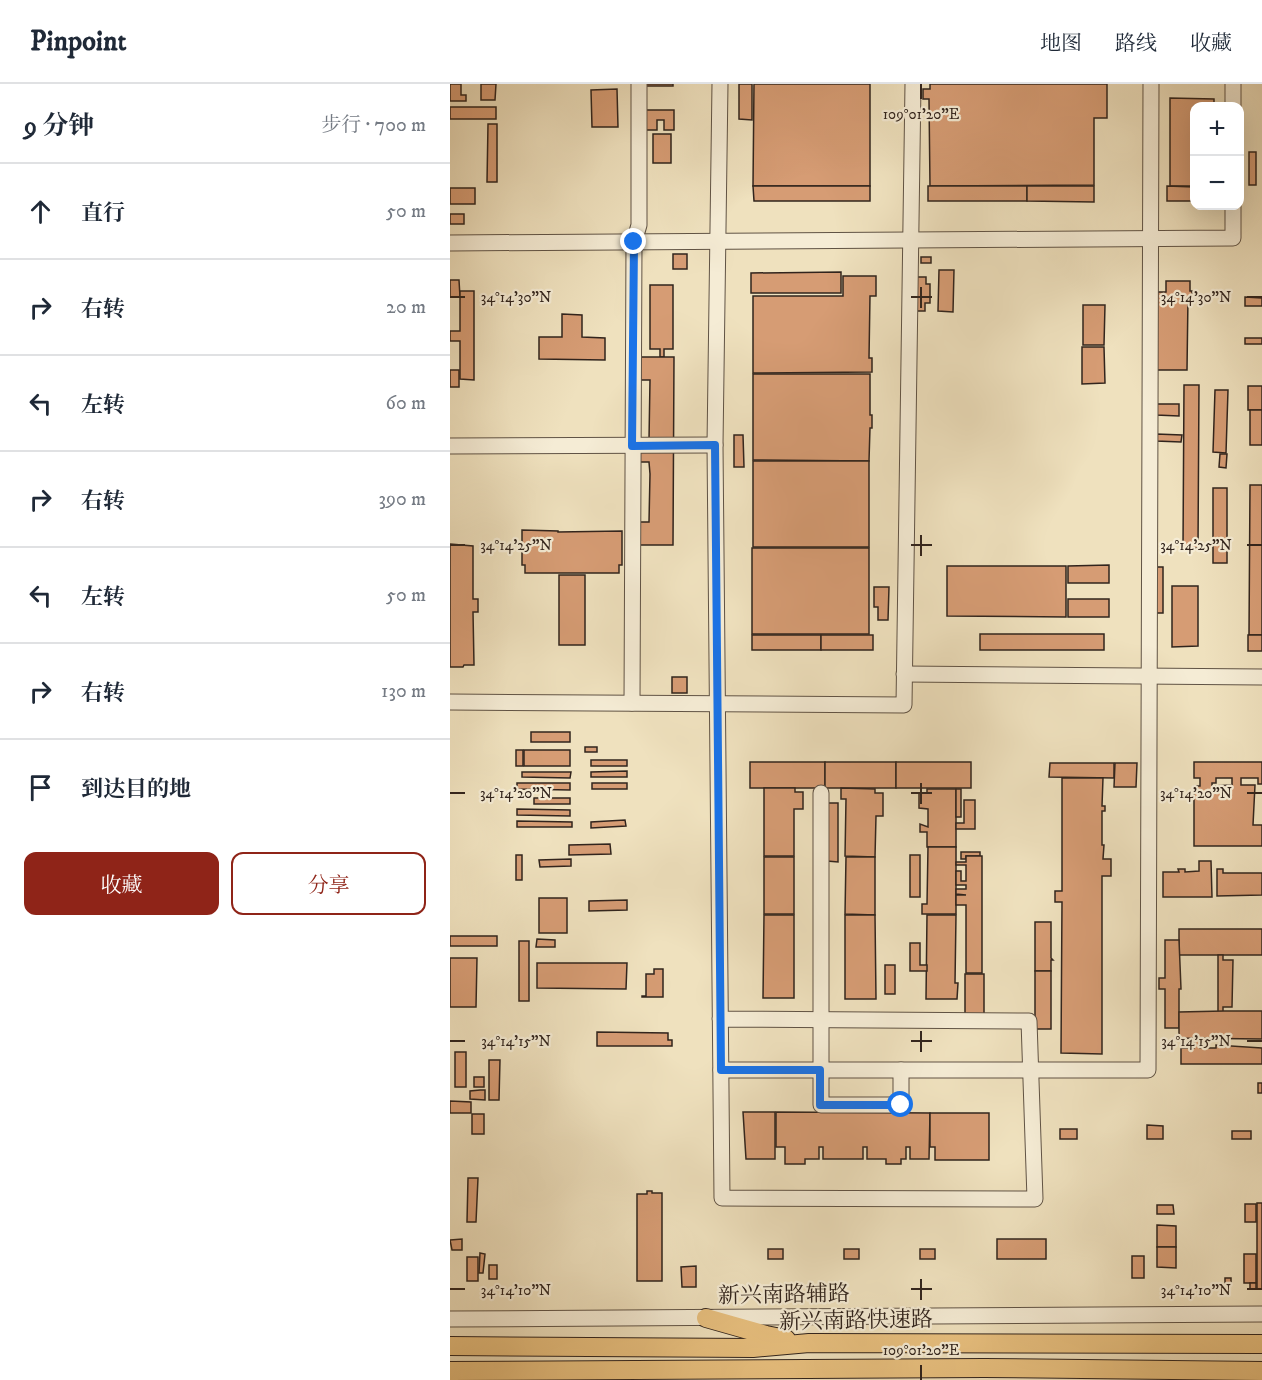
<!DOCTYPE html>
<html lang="zh">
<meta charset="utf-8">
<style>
:root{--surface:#fff;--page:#f6f6f7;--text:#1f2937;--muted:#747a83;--line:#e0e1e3;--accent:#8f2418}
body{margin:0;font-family:"IM FELL DW Pica","Noto Serif SC",serif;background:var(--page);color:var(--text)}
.controls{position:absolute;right:18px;top:18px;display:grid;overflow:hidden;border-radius:12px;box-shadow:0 6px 24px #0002}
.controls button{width:54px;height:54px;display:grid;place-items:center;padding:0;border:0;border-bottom:2px solid var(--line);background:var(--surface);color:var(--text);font:30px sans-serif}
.stop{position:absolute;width:18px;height:18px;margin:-14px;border:4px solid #1a73e8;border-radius:50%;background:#fff}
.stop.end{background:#1a73e8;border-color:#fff;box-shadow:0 2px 6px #0008}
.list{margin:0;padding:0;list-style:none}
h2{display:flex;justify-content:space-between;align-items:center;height:78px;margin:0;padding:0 24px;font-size:26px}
h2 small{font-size:20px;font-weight:400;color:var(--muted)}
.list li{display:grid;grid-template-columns:39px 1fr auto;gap:18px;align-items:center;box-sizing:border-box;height:96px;padding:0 24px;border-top:2px solid var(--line)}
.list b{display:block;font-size:22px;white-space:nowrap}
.list em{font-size:20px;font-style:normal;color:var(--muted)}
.actions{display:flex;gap:12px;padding:18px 24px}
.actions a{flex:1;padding:14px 0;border:2px solid var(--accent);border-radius:12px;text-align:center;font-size:21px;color:var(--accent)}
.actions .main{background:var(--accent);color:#fff}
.icon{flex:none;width:33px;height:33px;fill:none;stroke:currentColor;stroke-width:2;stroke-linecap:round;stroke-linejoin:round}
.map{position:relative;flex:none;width:812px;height:1296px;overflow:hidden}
header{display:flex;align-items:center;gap:36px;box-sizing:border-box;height:84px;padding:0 30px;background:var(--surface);border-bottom:2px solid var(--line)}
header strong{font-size:28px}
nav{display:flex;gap:33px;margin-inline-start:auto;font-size:21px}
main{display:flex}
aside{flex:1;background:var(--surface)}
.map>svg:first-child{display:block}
.building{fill:#d69c74;stroke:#31241d;stroke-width:1.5;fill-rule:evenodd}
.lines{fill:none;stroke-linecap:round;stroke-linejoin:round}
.minor-casing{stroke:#605345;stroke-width:17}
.major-casing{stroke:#31241d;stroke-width:20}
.minor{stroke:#f5ecd5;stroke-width:15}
.major{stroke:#e8c07f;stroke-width:18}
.route{stroke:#1a73e8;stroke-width:8}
.ticks{fill:none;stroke:#31241d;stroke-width:2}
.labels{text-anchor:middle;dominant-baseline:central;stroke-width:4.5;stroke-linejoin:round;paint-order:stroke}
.street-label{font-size:22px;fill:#31241d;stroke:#f5ecd5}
.ticks-label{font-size:15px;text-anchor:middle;fill:#31241d;stroke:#f5ecd5;stroke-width:4.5;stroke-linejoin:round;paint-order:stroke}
</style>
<header>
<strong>Pinpoint</strong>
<nav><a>地图</a><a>路线</a><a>收藏</a></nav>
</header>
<main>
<aside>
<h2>9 分钟<small>步行 · 700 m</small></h2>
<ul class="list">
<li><svg class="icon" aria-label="ahead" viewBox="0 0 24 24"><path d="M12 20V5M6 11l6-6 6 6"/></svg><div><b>直行</b></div><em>50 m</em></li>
<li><svg class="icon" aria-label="right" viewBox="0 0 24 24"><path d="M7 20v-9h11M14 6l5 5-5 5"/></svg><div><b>右转</b></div><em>20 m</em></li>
<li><svg class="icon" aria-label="left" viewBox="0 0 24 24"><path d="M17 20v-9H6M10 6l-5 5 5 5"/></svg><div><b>左转</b></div><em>60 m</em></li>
<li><svg class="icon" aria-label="right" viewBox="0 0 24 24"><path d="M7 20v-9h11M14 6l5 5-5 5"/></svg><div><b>右转</b></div><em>390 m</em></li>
<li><svg class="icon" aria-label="left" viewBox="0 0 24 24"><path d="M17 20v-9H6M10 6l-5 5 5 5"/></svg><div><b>左转</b></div><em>50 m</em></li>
<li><svg class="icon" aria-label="right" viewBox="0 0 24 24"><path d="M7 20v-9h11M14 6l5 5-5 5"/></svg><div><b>右转</b></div><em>130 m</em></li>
<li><svg class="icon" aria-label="arrive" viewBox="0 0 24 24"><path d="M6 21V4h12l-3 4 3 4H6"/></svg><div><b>到达目的地</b></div></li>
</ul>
<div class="actions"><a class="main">收藏</a><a>分享</a></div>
</aside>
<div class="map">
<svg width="812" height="1296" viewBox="0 0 812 1296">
<rect width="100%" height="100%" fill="#efe1be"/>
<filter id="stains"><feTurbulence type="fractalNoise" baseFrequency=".00333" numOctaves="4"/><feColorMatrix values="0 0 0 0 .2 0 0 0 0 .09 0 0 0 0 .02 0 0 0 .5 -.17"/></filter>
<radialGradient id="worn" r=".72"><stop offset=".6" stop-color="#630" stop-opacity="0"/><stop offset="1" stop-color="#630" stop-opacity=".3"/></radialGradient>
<g class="building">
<path d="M0,0H11V11H16V17H0Z"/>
<path d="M31,0H46L45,16H31Z"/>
<rect x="194" y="0" width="29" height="2"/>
<path d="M289,0H302V36L289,35Z"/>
<path d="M304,0H420V102H303Z"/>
<path d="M480,0H657V34H644V101L480,102L479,15H473V5H480Z"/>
<path d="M167,5L168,43H142L141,6Z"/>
<path d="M720,14L764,15V22H744V102H720Z"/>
<rect x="0" y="23" width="46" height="12"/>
<path d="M194,26H224V46H214V36H207V46H194Z"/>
<path d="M38,40H47V98H37Z"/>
<rect x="203" y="50" width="18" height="29"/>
<rect x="799" y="68" width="7" height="33"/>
<path d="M303,102H420V117H304Z"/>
<rect x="478" y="102" width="99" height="15"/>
<path d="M577,102H644V118L577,117Z"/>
<path d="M717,102L744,103V117H717Z"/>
<rect x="0" y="104" width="25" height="16"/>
<rect x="0" y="130" width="14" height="10"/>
<rect x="223" y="170" width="14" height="15"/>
<rect x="471" y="173" width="10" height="6"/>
<path d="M489,186H504L503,228L488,227Z"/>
<path d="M391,188V209H301V189Z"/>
<path d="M393,192H426V212H420L419,274H422V288L303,289V212H393Z"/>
<path d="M466,193H476V200H480V219H475V227H465Z"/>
<path d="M0,196H9L10,213H0Z"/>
<path d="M716,197H740V207H742V213H738L737,286H706V208H716Z"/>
<path d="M200,201H223V265H214V273H210V265H200Z"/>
<path d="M10,207H24V296L10,295V257H0V247H10Z"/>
<path d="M795,213L812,214V222H795Z"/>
<path d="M633,221H655L654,261H633Z"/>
<path d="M112,230L132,231V253L155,254V276L89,275V253H112Z"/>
<rect x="795" y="254" width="17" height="6"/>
<path d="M632,263H654L655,299L632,300Z"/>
<path d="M189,273H224L223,461H189V438H199L200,390L199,378H190V356H199L200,296H189Z"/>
<rect x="0" y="286" width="9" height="17"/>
<path d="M303,290H420V331H422V344H420L419,377L303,376Z"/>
<path d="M734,301H749L748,464H733Z"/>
<rect x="798" y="302" width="14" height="24"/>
<path d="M765,306H778L776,369L763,368Z"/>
<path d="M706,320H729V332L706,331Z"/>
<rect x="800" y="326" width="12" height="35"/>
<path d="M706,350L732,351L731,358L706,357Z"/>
<path d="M284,351H293L294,383H284Z"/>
<path d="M770,370H777L776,384L769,383Z"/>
<rect x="303" y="377" width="116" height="86"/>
<path d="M800,401H812V551H799Z"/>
<rect x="763" y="404" width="14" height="75"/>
<path d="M72,446L108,447V448L172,447V481H169V489H75V481H72Z"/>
<path d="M0,460L23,462V515H28V528H23L24,581H14L13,583H0Z"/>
<rect x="302" y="464" width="117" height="86"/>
<path d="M659,481V499H618V482Z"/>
<path d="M497,482H616V533L497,532Z"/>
<rect x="704" y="483" width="9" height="46"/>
<rect x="109" y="491" width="26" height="70"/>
<path d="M722,502H748V562L722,563Z"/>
<path d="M424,503H439L438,536H428V523H424Z"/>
<rect x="618" y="515" width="41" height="18"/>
<rect x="530" y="550" width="124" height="16"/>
<rect x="302" y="551" width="69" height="15"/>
<rect x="371" y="551" width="52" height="15"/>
<rect x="798" y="551" width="14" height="16"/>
<rect x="222" y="593" width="15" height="16"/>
<rect x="81" y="648" width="39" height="10"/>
<rect x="135" y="663" width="12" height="5"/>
<rect x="66" y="666" width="7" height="16"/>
<rect x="74" y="666" width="46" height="16"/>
<rect x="141" y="676" width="36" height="6"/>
<rect x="300" y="678" width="75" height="26"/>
<rect x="375" y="678" width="71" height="26"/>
<rect x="446" y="678" width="75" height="26"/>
<path d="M744,678H812V700H808V694H791V701H805L803,741H812V762H744V702H750V694H744ZM766,694H782V701L762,702V699H766Z"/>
<path d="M600,679H664V694L599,693Z"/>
<path d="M665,679H687L686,703H664Z"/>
<path d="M177,687V693H141V688Z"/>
<path d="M72,688H121L120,694L72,693Z"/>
<path d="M612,694H653L652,722H655V727H652V761H654L653,775H661V792H652V970L611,969L612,818H605V807H612Z"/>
<path d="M67,699H120V706L67,705Z"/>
<rect x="142" y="699" width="35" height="6"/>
<path d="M314,704H345V708H353V725H344V772H314Z"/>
<path d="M391,704L425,705V709H433V732H426L425,773L395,772L396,715H391Z"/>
<path d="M477,705H506V763H477V748H470V740L478,743V725L469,724V709H477Z"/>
<rect x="506" y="705" width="5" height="28"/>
<rect x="84" y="714" width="36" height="6"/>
<path d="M514,716H525V745H506V739H514Z"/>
<path d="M377,719H388V778L377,777Z"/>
<path d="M67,725L120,726V732L67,731Z"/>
<path d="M175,736L176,742L141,744V738Z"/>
<path d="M67,737L122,738V743H67Z"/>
<path d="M160,760L161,770L119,771V761Z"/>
<path d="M478,763H506V830H472V820H477Z"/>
<path d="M511,768H530V772H516V775H511Z"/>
<rect x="66" y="771" width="6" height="25"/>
<rect x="460" y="771" width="10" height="42"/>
<path d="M516,772H532V889H516V821H506V811H516L506,810V805H516V801H506V787H511V797H516V781H506V778H516Z"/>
<rect x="314" y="773" width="30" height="57"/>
<path d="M396,773H425V831L395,830Z"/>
<path d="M121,775V782L90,783L89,776Z"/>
<path d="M749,777H761L762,813H713V788H729L728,785H735V788L749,787Z"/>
<path d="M767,785H773V789H812V811L767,812Z"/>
<rect x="89" y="814" width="28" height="35"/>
<path d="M177,816V826L139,827V817Z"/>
<path d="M314,831H344V914H313Z"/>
<path d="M395,831H425L426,915H395Z"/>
<path d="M477,831H506L505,899H508L507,915H476Z"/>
<path d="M585,838H601V874L603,876H601V887H585Z"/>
<rect x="729" y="845" width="83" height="26"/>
<rect x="0" y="852" width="47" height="10"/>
<path d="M87,855L105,856V863H86Z"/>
<path d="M715,856H729L731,905H729V944H715V905H709V894H715Z"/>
<rect x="69" y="857" width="10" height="60"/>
<path d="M460,859H470V881H477V887H460Z"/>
<path d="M768,871H773V876H783L782,923H773V928H768Z"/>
<path d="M0,874H27L26,923H0Z"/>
<path d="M87,879H177L176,905L87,904Z"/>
<rect x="435" y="881" width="10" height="29"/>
<path d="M204,885H213V913H192V912H196V890H204Z"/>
<rect x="585" y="887" width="16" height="58"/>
<rect x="515" y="890" width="19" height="40"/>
<path d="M774,927H812V955L729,954V928Z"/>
<path d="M147,948L218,949V956H222V962H147Z"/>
<path d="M744,955H750V964H766V961L812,964V980H731V964H744Z"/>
<rect x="5" y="968" width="11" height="35"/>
<path d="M39,976H50L49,1016H39Z"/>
<rect x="24" y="993" width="10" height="10"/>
<rect x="808" y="999" width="4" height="10"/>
<path d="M30,1006H35V1016L20,1015V1007Z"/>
<path d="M0,1017L21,1018V1029H0Z"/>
<path d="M293,1028H325V1075H296Z"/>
<path d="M326,1028L480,1029L479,1075H460V1063H456V1075H451V1080H436V1075H417V1063H413V1075H373V1063H369V1075H355V1080H335V1063H326Z"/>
<path d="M480,1029H539V1076H485V1063H480Z"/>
<rect x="22" y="1030" width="12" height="20"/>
<path d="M697,1041L713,1042V1055H697Z"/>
<rect x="610" y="1045" width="17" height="10"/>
<rect x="782" y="1047" width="19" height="8"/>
<path d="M18,1094H28L26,1138H17Z"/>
<path d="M197,1107H202V1109H212V1197H187V1110H197Z"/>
<rect x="807" y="1119" width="5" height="86"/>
<rect x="795" y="1120" width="11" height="18"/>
<path d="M707,1121H723L724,1130H707Z"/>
<path d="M707,1141L726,1142V1163H707Z"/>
<path d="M12,1155V1166H2L0,1156Z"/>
<rect x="547" y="1155" width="49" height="20"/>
<path d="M707,1163H726V1184L707,1183Z"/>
<rect x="318" y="1165" width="15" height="10"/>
<rect x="394" y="1165" width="15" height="10"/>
<rect x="470" y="1165" width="15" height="10"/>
<path d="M30,1169L35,1170L33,1189H29Z"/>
<rect x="794" y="1170" width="12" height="29"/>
<rect x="682" y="1172" width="12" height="22"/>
<rect x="17" y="1173" width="11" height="24"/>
<rect x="39" y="1181" width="8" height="14"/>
<path d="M246,1182V1203H232L231,1183Z"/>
<rect x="775" y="1194" width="6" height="5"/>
<rect x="800" y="1199" width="6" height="6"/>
</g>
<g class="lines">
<g class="minor-casing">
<g id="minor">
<path d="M270,0L265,361L272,1114L585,1115L579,937L270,935"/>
<path d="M783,22V0"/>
<path d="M0,159L783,154V122"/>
<path d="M0,362L265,361"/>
<path d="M454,590L812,593"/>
<path d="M0,618L454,621L463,0"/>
<path d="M182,619L184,158L189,141V0"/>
<path d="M371,709V1021H451V986"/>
<path d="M271,986H698L701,0"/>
<path d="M0,1235L812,1230"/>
</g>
</g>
<g class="major-casing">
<g id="major">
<path d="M256,1234L316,1251L336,1255"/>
<path d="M0,1262L303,1264L359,1259L812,1260"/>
<path d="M0,1287L534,1284L812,1287"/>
</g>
</g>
<use href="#minor" class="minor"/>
<use href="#major" class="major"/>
</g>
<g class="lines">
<path class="route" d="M184,158L182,362L265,361L271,986H370V1021H451"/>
</g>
<path class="ticks" d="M471,0V15M471,203V224M0,213H15M461,213H482M797,213H812M471,451V472M0,461H15M461,461H482M797,461H812M471,699V720M0,709H15M461,709H482M797,709H812M471,947V968M0,957H15M461,957H482M797,957H812M471,1195V1216M0,1205H15M461,1205H482M797,1205H812M471,1281V1296"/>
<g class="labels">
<g class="street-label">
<text transform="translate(334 1211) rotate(-1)">新兴南路辅路</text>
<text transform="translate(406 1237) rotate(-1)">新兴南路快速路</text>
</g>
</g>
<g class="ticks-label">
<text x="471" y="35">109°01'20"E</text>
<text x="66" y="218">34°14'30"N</text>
<text x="746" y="218">34°14'30"N</text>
<text x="66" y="466">34°14'25"N</text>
<text x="746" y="466">34°14'25"N</text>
<text x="66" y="714">34°14'20"N</text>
<text x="746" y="714">34°14'20"N</text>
<text x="66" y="962">34°14'15"N</text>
<text x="746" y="962">34°14'15"N</text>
<text x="66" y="1211">34°14'10"N</text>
<text x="746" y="1211">34°14'10"N</text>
<text x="471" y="1271">109°01'20"E</text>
</g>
<rect width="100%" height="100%" filter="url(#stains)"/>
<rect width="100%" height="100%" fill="url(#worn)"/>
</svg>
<div class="controls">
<button>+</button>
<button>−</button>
</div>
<div class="stop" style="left:451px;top:1021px"></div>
<div class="stop end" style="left:184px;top:158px"></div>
</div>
</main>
